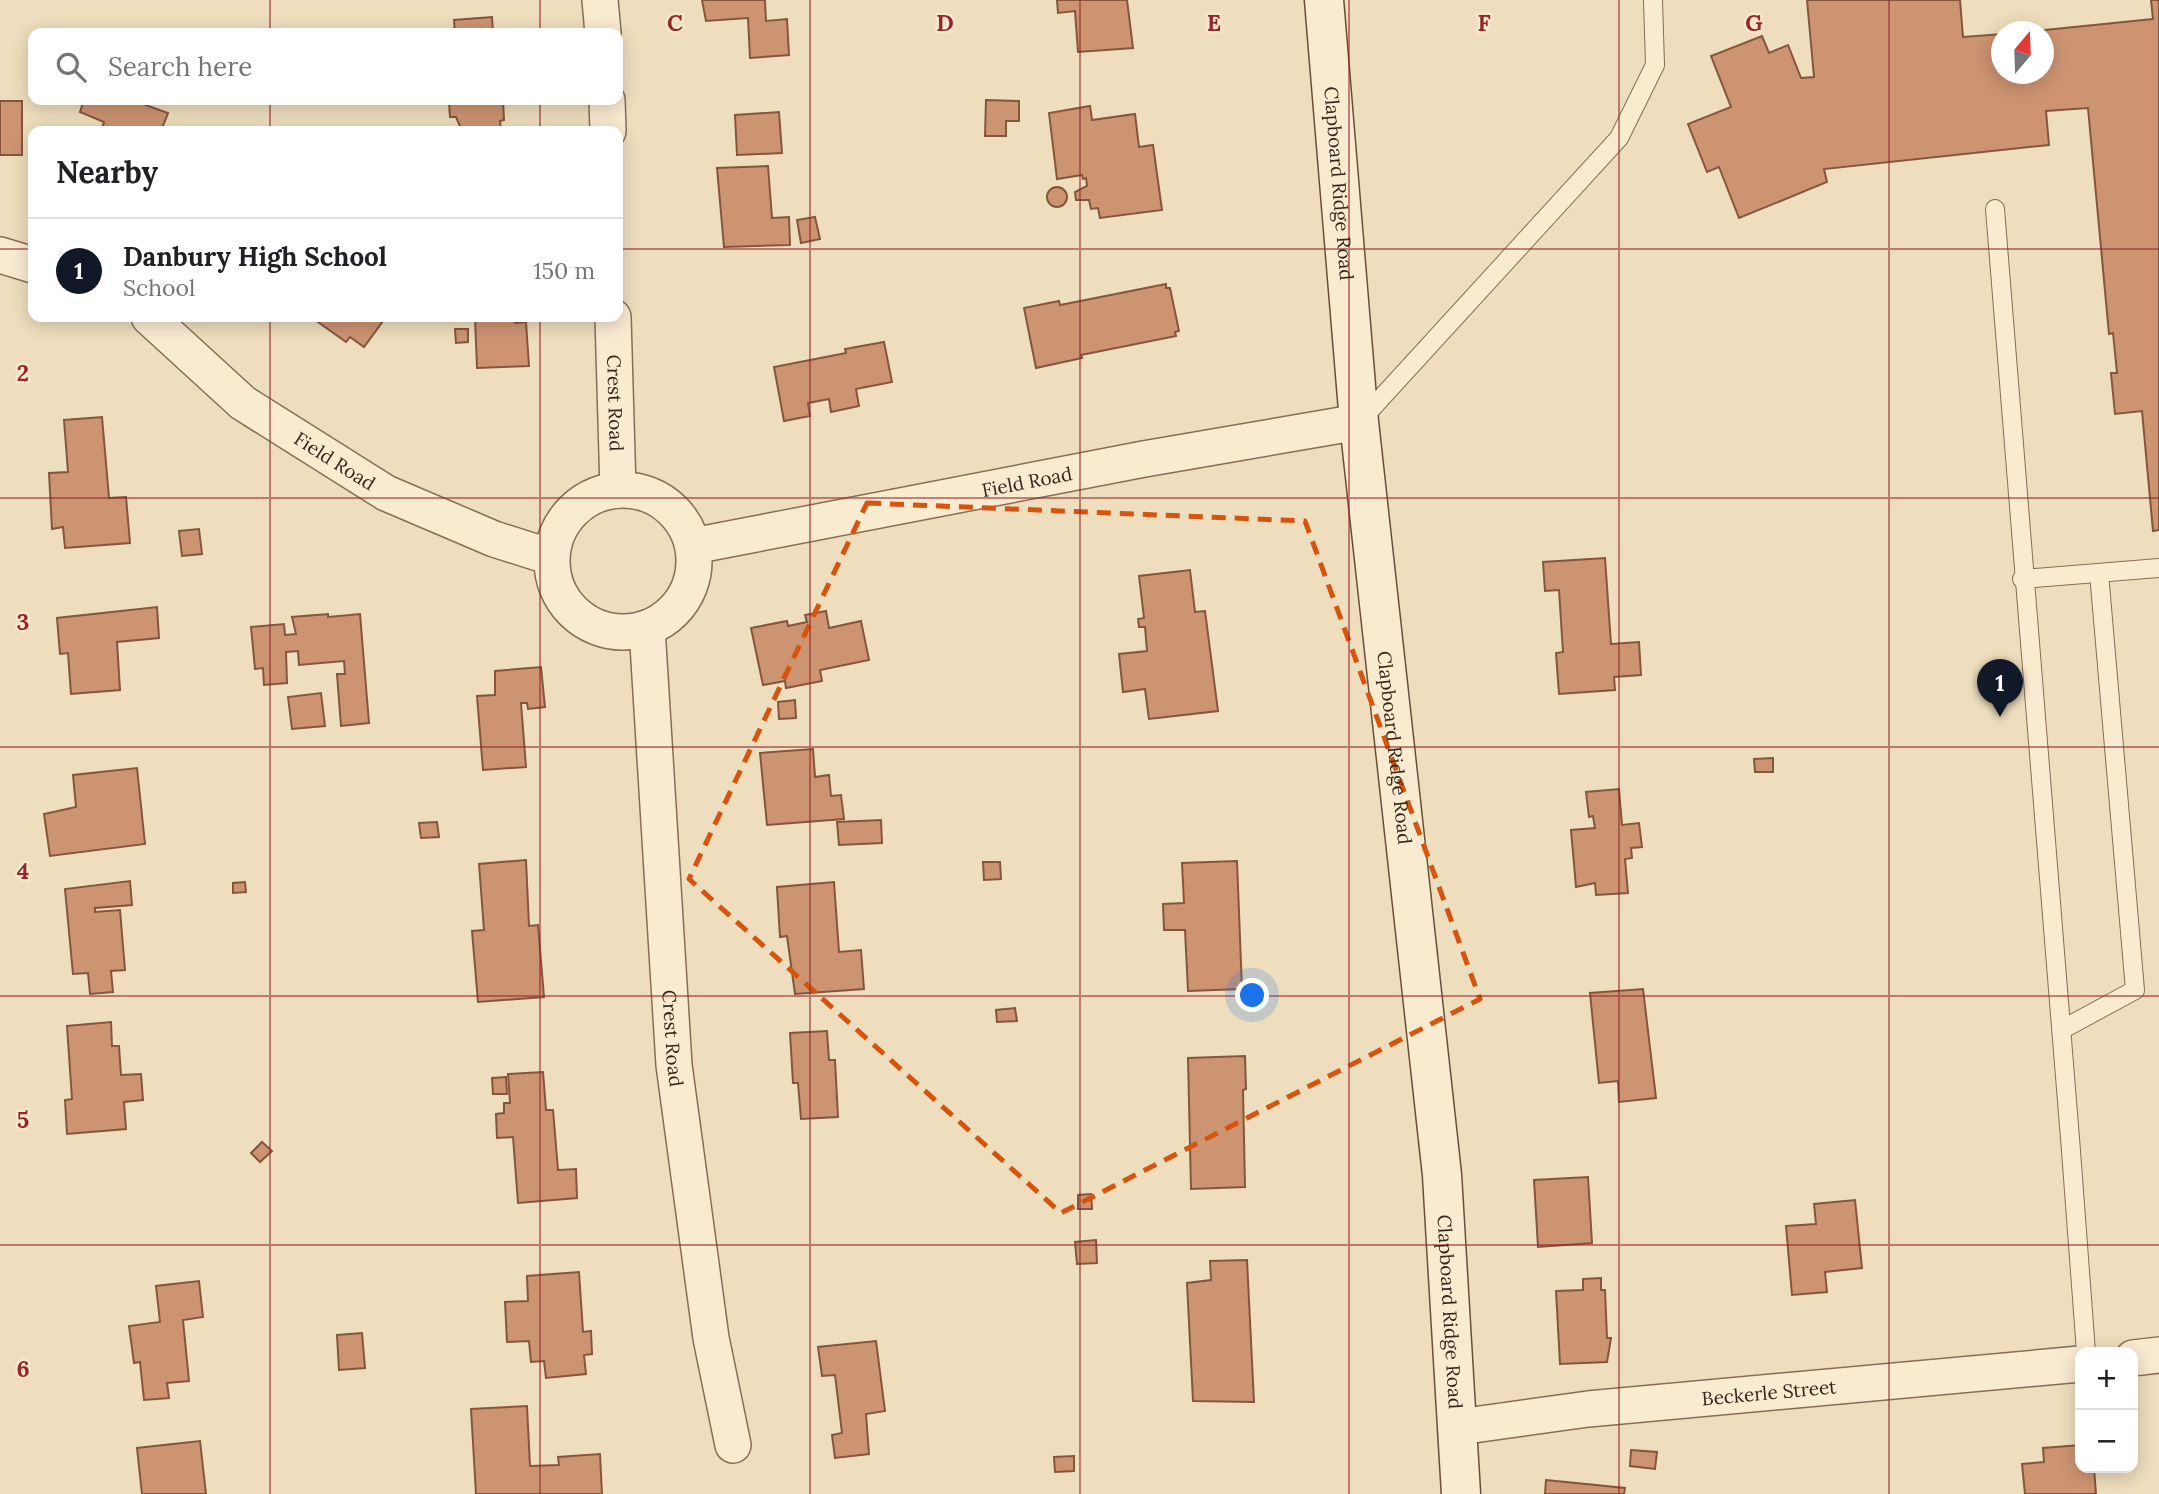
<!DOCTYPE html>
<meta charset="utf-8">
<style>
:root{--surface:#fff;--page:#f2f2f2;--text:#202124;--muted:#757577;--line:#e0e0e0;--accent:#111827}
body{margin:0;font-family:Lora,serif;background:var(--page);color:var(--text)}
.controls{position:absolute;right:21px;bottom:21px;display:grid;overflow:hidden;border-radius:14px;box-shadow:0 4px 18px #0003}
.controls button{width:63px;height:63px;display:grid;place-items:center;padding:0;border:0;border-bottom:2px solid var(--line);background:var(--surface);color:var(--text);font:35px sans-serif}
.compass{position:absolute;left:1991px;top:21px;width:63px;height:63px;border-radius:50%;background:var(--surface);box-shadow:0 4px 18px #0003;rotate:19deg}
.you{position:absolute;left:1253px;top:996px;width:24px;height:24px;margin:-18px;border:5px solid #fff;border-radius:50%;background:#1a73e8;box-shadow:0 0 0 10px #1a73e833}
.badge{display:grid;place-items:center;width:46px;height:46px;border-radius:50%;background:var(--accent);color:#fff;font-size:23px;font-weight:700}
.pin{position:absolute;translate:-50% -58px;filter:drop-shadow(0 2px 4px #0008)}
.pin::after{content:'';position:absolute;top:37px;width:24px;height:21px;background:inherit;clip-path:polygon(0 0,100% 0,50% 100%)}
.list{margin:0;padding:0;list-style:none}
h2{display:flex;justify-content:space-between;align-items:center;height:91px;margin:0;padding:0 28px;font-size:30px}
h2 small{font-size:23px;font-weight:400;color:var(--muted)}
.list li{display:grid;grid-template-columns:46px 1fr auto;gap:21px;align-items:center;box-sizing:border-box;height:105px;padding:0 28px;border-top:2px solid var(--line)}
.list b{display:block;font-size:26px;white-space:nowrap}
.list p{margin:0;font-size:23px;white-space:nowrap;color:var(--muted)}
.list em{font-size:23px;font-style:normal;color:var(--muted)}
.icon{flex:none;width:38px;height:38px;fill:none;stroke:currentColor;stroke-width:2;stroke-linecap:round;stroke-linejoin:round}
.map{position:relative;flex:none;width:2159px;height:1494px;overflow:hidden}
.search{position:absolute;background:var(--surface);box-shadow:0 4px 18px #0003;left:28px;top:28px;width:595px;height:77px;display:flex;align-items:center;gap:18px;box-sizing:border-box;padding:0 24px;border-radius:14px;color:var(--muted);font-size:26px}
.panel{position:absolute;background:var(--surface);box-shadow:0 4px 18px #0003;left:28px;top:126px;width:595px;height:196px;border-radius:14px}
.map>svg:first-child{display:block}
.building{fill:#cd9472;stroke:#86563c;stroke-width:2}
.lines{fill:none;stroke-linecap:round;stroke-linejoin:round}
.service-casing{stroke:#866e56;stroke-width:20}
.minor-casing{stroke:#866e56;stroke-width:38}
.secondary-casing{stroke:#684f3a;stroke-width:41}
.service{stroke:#f9ebd0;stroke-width:18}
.minor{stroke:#f9ebd0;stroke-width:35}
.secondary{stroke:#f9ebd0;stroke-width:38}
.marked{fill:none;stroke:#d6540e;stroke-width:5;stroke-dasharray:14 9;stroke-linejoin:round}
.grid{fill:none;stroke:#96262b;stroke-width:2;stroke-opacity:0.55}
.labels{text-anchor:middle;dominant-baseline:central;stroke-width:5;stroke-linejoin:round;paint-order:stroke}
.street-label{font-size:19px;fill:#35271b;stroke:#f6e8cd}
.grid-label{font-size:23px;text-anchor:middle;font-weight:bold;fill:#96262b;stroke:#f6e8cd;stroke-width:5;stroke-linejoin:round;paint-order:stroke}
</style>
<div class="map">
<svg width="2159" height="1494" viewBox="0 0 2159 1494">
<rect width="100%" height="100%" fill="#eedebd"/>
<g class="building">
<path d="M702,0H765L766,21L787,19L789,55L750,58L748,18L706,21Z"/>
<path d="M1057,0H1127L1133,48L1078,52L1075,11L1058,13Z"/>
<path d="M1807,0H1960L1963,37L2002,34V74H2044V32H2025L2153,19L2151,0H2159V530L2153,531L2142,411L2115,414L2111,373H2117L2113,333L2109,334L2088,108L2046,111L2049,145L1824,169L1827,182L1739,218L1719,167L1707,172L1688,124L1731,107L1711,56L1762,36L1769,53L1788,45L1801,78L1814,77Z"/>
<path d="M492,17L493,33H455L454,20Z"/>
<path d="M84,100H132L168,113L161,131H101L104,122L80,112Z"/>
<path d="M456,100H503L504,120L500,121L501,131H462L456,117H450L449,103H456Z"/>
<path d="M986,100L1019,101V121H1006V136H985Z"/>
<rect x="0" y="101" width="22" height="54"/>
<path d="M1090,106L1092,120L1135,114L1139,147L1153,145L1162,210L1100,218L1098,208L1091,209L1089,200H1076L1075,192L1087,186L1086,178L1083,179L1082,175L1057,179L1049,113Z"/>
<path d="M779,112L782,153L737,155L735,115Z"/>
<path d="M768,166L772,218L789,217L790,245L724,247L717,168Z"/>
<circle cx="1057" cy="197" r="10"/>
<path d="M815,217L820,239L801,243L797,220Z"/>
<path d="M1166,284V288H1170L1179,331L1175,332L1176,336L1081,355L1082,358L1036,368L1024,308L1059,301L1060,305Z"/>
<path d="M311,317H386L364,347L350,337L346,342Z"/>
<path d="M475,317H514L515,323L526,322L529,366L477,368Z"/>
<path d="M455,329H468V342L456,343Z"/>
<path d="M884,342L892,382L856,389L859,406L831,412L829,399L808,403L810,416L784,421L774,367L846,353L845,349Z"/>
<path d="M102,417L109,498L126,497L130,543L65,548L63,527L52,529L49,473L68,472L64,420Z"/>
<path d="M199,529L202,554L182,556L179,531Z"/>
<path d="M1605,558L1611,644L1639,642L1641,675L1614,677L1615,690L1559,694L1556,653L1563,652L1559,590L1545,591L1543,562Z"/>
<path d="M1190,570L1195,612L1205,611L1218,711L1149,719L1145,689L1123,692L1119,654L1147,651L1145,627H1139L1138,619L1144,618L1139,576Z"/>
<path d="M157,607L159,638L117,642L120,690L71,694L68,653L60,654L57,618Z"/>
<path d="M826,611L829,628L861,621L869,660L820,670L822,681L786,688L785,681L763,685L751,628L787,621L788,626L807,622L805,615Z"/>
<path d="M328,614V617L360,614L369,723L341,726L337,674H345L344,661L299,665L298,651L286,652L287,683L264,685L263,668L255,669L251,627L284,624L285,635L296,634L292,617Z"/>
<path d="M541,667L545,707L528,709L527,703H521L526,767L483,770L477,696L495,695V671Z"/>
<path d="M321,693L325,726L292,729L288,697Z"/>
<path d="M795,700L796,718L779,719L778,702Z"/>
<path d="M813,749L815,777L829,775L831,796L841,795L844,819L767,825L760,753Z"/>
<path d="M1773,758V772H1755L1754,759Z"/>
<path d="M137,768L145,844L50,856L44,814L76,807L73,775Z"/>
<path d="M1619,789L1622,825L1639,823L1642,847L1631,848L1632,858L1625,859L1628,893L1596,895L1595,883L1576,887L1571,830L1595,828L1593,816L1589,817L1586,792Z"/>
<path d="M881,820L882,843L839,845L837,822Z"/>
<path d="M437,822L439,837L421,838L419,823Z"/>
<path d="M526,860L529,926L538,925L544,997L478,1002L472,931L484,930L479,864Z"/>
<path d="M1237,861L1242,989L1188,991L1185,930H1164L1163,904L1184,903L1182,863Z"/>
<path d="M983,862H1000L1001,879L984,880Z"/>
<path d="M130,881L132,905L95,908V912L120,910L125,970L111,971L113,992L90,994L88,973L73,974L65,889Z"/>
<path d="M245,882L246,892L233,893V883Z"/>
<path d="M834,882L839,952L861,950L864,989L795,994L787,936L780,937L777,887Z"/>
<path d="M1643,989L1656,1098L1619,1102L1618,1081L1599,1083L1590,993Z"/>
<path d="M1015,1008L1017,1021L997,1022L996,1010Z"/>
<path d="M111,1022L112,1046H119L121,1075L141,1074L143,1100L124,1102L126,1129L67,1134L65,1100L72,1099L67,1026Z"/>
<path d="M827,1031L829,1060H835L838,1117L801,1119L798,1083H793L790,1033Z"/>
<path d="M1245,1056L1246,1089L1243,1090L1245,1187L1191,1189L1188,1058Z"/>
<path d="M543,1072L546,1110H553L558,1170L576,1169L577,1198L518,1203L513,1137L497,1138L496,1114L504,1113V1103H510L508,1074Z"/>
<path d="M506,1077L507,1094H493L492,1078Z"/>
<path d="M262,1142L272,1151L260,1162L251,1153Z"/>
<path d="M1588,1177L1592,1243L1538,1247L1534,1180Z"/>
<path d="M1091,1194L1092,1209H1078V1195Z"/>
<path d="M1855,1200L1862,1268L1825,1272L1827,1292L1792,1295L1786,1226L1816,1224L1814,1204Z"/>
<path d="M1096,1240L1097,1263L1077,1264L1075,1242Z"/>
<path d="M1247,1260L1254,1402L1193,1401L1187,1283L1211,1280L1210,1261Z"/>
<path d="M579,1272L583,1332L591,1331L592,1354L584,1355L586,1374L546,1378L544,1361L531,1362L529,1341L507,1342L505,1302L528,1301L527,1276Z"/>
<path d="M1601,1278V1290H1605L1607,1338H1611L1607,1362L1560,1364L1556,1291L1583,1290V1279Z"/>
<path d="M199,1281L203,1317L183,1320L189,1381L167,1383L169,1398L144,1400L140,1362L134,1363L129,1326L160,1322L156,1286Z"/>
<path d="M362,1333L365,1368L339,1370L337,1335Z"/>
<path d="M876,1341L885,1411L866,1414L869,1454L835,1458L832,1435L842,1433L835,1375L822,1376L818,1347Z"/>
<path d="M527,1406L530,1466L559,1465L558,1457L600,1454L602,1494H476L471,1409Z"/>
<path d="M200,1441L206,1494H142L137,1448Z"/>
<path d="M2080,1445V1468H2094L2096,1494H2025L2022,1464L2044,1462L2043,1448Z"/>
<path d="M1631,1450L1657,1452L1655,1469L1630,1466Z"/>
<path d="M1074,1456V1471L1055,1472L1054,1457Z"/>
<path d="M1546,1480L1625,1488L1624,1494H1545Z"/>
</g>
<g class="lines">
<g class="service-casing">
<g id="service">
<path d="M1995,209C2023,591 2059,971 2086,1352"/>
<path d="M1362,419L1619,138L1655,65L1653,0"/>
<path d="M2022,579L2159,568"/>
<path d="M2063,1029L2135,990L2099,573"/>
</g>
</g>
<g class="minor-casing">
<g id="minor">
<path d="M600,0L603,33"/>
<path d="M607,100L608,131"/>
<path d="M0,255L33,265"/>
<path id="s1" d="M149,317L243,403L386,493L494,539L551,557"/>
<path id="s2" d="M613,317L618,490"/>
<circle cx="623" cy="561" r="71"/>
<path id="s3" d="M693,546L1144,459L1359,422"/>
<path id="s4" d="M647,628L674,1065L711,1338L733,1445"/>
<path d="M2133,1358L2159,1355"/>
<path id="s5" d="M1459,1427L1588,1409L2080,1364"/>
</g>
</g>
<g class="secondary-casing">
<g id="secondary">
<path id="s6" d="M1324,0L1359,422L1442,1175L1461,1494"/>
</g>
</g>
<use href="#service" class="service"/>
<use href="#minor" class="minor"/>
<use href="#secondary" class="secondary"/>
</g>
<path class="marked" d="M867,503L1305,521L1480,999L1061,1213L689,879Z"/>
<path class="grid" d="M270,0V33M540,0V33M810,0V1494M1080,0V1494M1349,0V1494M1619,0V1494M1889,0V1494M270,100V131M540,100V131M0,249H33M618,249H2159M270,317V1494M540,317V1494M0,498H2159M0,747H2159M0,996H2159M0,1245H2159"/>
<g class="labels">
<g class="street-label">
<text stroke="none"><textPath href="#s6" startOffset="184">Clapboard Ridge Road</textPath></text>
<text stroke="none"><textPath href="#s2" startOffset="86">Crest Road</textPath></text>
<text stroke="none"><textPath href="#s1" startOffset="236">Field Road</textPath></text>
<text stroke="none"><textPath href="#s3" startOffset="340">Field Road</textPath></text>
<text stroke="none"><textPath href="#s6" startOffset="751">Clapboard Ridge Road</textPath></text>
<text stroke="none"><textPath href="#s4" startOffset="411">Crest Road</textPath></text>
<text stroke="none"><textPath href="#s6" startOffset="1318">Clapboard Ridge Road</textPath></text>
<text stroke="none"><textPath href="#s5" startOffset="312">Beckerle Street</textPath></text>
</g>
</g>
<g class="grid-label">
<text x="675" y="31">C</text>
<text x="945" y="31">D</text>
<text x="1214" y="31">E</text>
<text x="1484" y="31">F</text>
<text x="1754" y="31">G</text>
<text x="23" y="381">2</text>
<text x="23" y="630">3</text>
<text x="23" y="879">4</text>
<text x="23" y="1128">5</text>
<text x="23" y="1377">6</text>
</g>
</svg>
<div class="controls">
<button>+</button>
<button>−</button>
</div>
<svg class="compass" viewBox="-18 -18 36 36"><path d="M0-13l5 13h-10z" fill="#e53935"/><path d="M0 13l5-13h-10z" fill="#757577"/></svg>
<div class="you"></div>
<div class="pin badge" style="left:2000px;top:717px">1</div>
<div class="search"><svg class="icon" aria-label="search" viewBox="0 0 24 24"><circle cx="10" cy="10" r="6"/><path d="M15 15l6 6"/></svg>Search here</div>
<section class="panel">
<h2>Nearby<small></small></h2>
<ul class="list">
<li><span class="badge">1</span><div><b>Danbury High School</b><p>School</p></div><em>150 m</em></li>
</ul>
</section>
</div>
